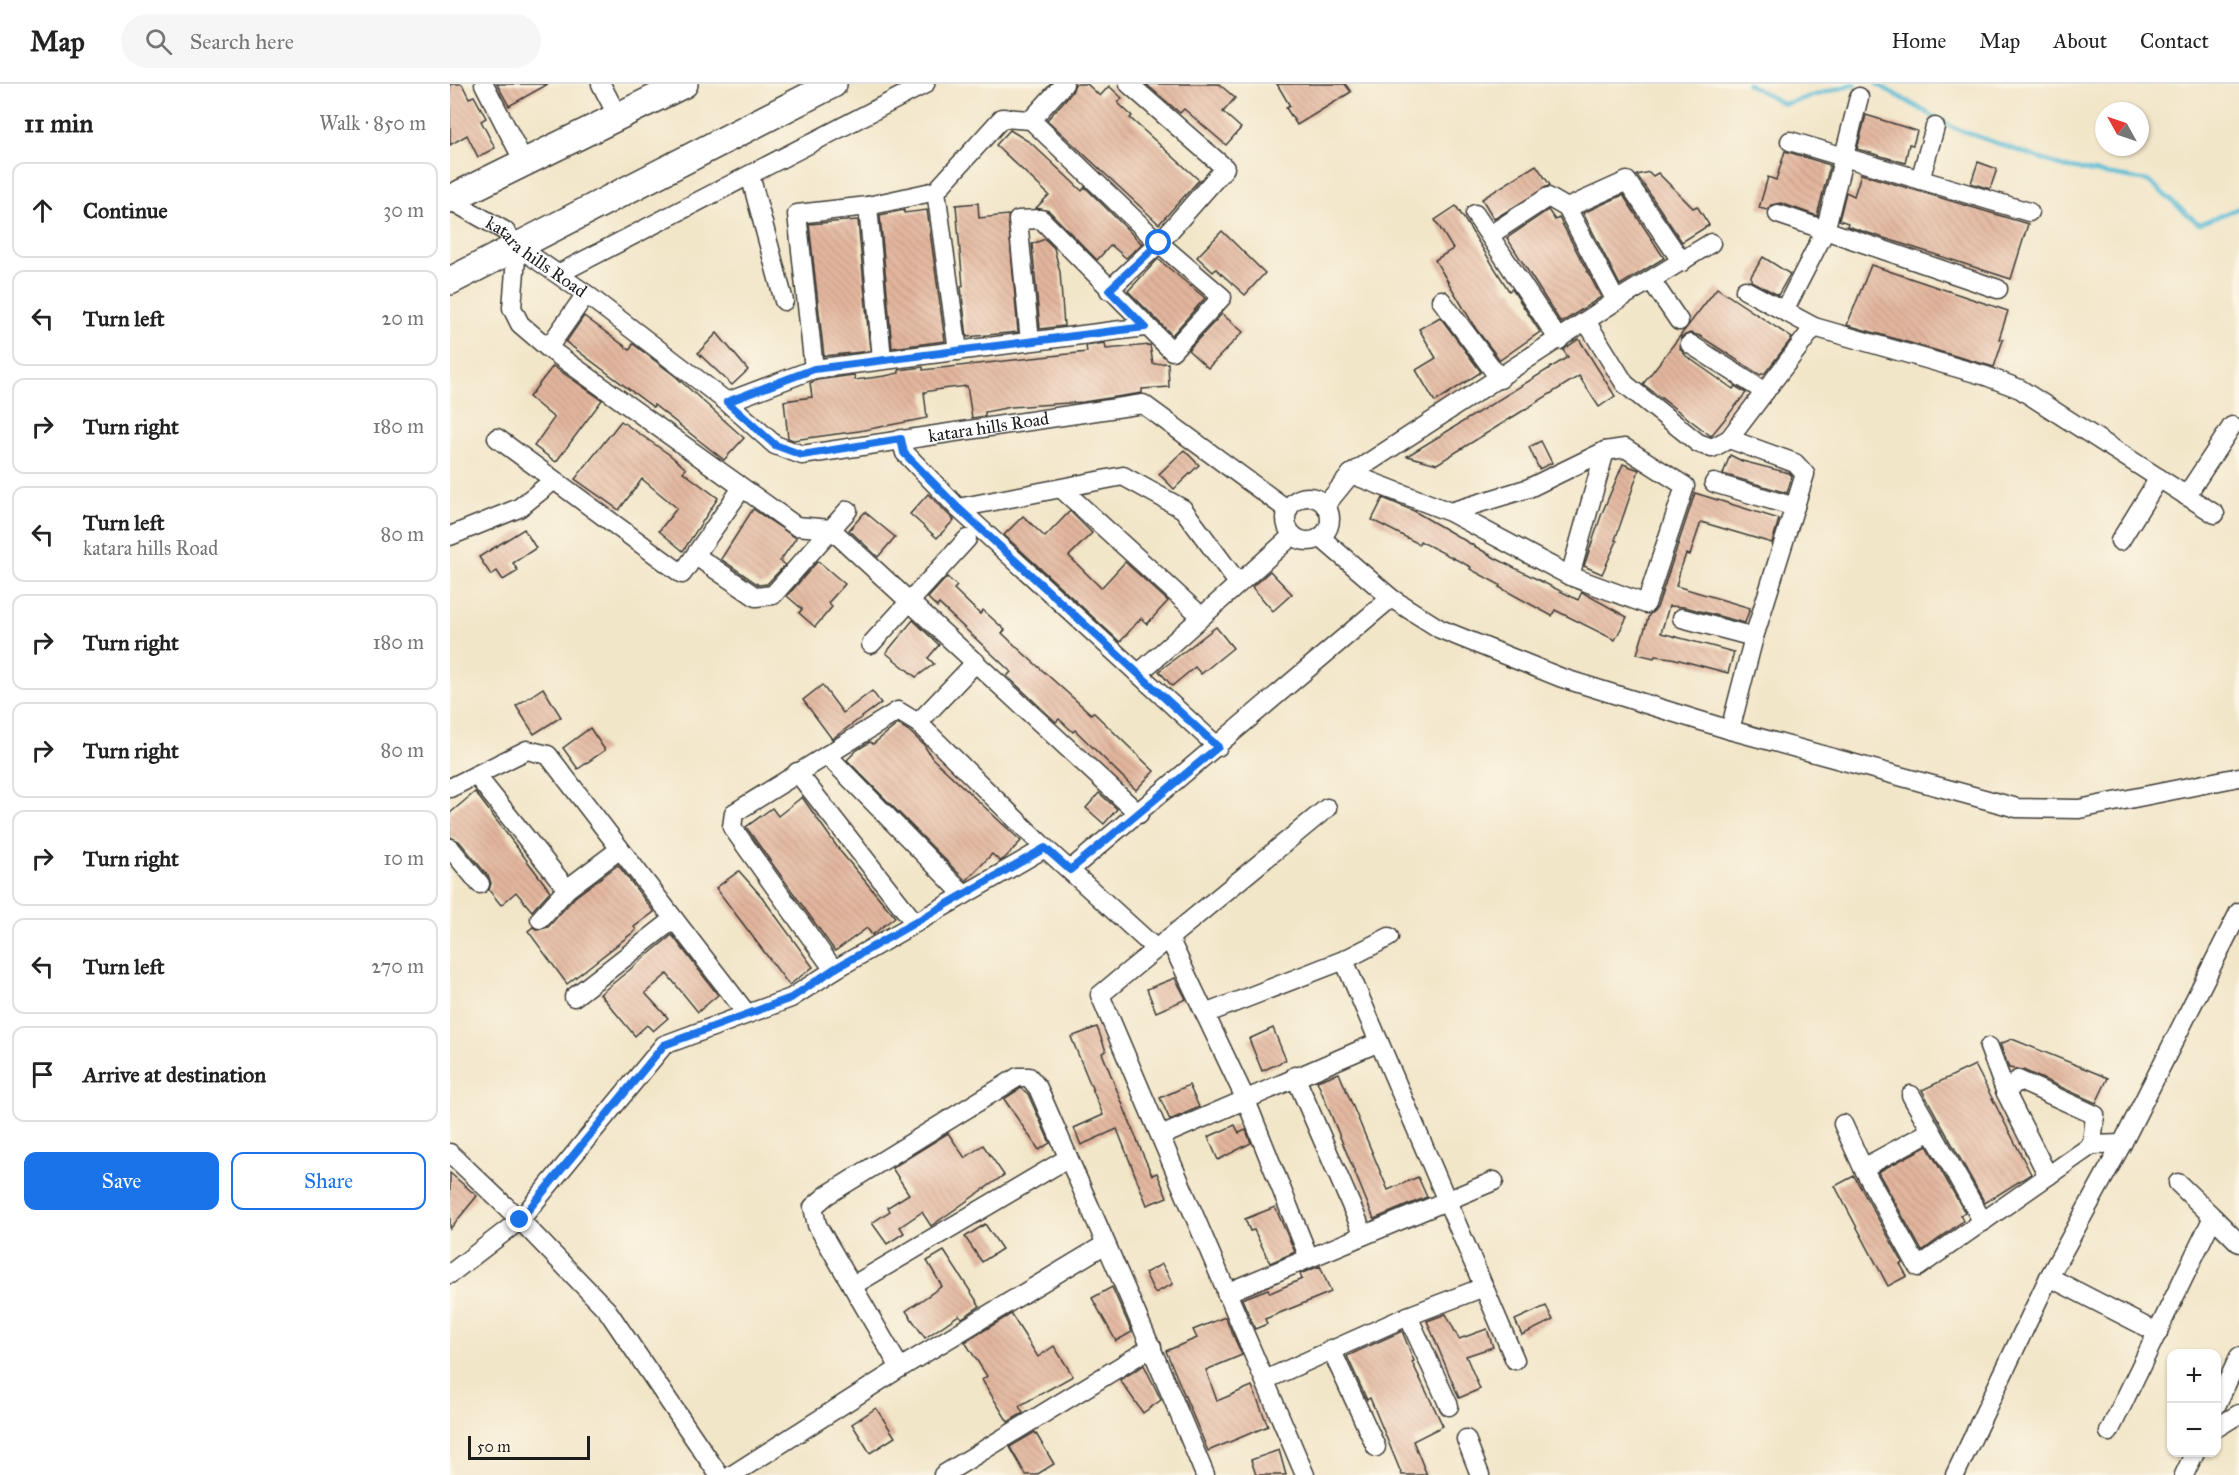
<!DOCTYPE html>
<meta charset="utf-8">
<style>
:root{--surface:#fff;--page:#f6f6f6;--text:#222;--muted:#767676;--line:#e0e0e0;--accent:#1a73e8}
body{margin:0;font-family:"IM FELL Great Primer",serif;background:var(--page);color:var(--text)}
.controls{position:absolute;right:18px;bottom:18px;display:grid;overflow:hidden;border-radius:12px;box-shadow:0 2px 4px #0004}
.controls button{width:54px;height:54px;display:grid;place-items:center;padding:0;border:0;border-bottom:2px solid var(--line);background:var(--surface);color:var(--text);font:30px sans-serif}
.compass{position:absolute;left:1645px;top:18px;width:54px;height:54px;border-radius:50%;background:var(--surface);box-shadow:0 2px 4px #0004;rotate:310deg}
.scale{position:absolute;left:18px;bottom:15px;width:122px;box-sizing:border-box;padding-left:6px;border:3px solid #1c1c1c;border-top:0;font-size:16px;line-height:21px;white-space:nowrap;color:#1c1c1c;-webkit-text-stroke:4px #fcf5e5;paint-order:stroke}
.stop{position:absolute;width:18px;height:18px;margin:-14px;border:4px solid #1a73e8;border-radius:50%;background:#fff}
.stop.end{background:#1a73e8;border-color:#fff;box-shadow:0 2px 6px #0008}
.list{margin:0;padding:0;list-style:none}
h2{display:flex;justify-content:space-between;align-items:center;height:78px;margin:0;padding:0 24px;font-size:26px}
h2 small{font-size:20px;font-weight:400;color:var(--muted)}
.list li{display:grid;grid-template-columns:39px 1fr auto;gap:18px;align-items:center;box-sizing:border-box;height:96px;margin:0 12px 12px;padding:0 12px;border:2px solid var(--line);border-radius:12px}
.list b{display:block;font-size:22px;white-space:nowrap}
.list p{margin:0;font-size:20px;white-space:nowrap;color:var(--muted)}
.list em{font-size:20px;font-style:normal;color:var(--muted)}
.actions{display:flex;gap:12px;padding:18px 24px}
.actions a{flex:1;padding:14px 0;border:2px solid var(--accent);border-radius:12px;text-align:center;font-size:21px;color:var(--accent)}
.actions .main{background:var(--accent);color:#fff}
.icon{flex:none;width:33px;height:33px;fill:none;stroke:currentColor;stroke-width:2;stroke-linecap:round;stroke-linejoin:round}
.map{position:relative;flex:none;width:1789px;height:1391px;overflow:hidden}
header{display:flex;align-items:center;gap:36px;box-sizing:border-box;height:84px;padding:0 30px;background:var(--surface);border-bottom:2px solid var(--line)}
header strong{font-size:28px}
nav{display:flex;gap:33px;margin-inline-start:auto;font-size:21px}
.search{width:420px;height:54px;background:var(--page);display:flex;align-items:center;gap:15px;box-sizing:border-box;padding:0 21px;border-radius:33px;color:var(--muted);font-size:22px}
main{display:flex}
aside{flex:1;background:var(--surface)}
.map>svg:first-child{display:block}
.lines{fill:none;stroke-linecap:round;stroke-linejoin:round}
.stream{stroke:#57bad5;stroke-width:4.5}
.building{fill:url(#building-back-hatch)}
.street-casing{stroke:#3c3a36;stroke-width:21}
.secondary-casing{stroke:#3c3a36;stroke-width:30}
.street{stroke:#fff;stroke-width:18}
.secondary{stroke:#fff;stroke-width:27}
.route{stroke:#1a73e8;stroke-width:8}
.labels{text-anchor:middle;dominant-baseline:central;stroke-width:5;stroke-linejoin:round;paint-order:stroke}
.street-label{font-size:18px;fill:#1c1c1c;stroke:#fcf5e5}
</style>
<header>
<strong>Map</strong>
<div class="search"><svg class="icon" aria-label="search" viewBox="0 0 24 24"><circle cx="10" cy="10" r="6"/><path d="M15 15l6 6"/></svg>Search here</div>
<nav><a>Home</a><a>Map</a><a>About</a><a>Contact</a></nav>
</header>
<main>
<aside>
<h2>11 min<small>Walk · 850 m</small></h2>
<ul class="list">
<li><svg class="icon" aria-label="ahead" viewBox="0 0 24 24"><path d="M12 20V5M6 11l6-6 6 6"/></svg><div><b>Continue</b></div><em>30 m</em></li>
<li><svg class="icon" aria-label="left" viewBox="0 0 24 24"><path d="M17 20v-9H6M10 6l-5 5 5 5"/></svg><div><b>Turn left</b></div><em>20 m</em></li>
<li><svg class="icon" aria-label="right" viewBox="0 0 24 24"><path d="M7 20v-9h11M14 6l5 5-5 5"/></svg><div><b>Turn right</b></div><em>180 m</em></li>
<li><svg class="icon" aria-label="left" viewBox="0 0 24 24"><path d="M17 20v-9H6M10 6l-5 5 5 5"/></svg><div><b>Turn left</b><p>katara hills Road</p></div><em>80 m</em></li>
<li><svg class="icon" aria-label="right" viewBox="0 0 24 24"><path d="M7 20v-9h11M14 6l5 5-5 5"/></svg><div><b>Turn right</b></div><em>180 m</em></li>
<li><svg class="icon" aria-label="right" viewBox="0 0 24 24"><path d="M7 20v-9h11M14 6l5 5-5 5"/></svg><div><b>Turn right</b></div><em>80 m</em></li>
<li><svg class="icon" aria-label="right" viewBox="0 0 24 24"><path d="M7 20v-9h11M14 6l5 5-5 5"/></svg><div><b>Turn right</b></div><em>10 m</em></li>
<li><svg class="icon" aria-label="left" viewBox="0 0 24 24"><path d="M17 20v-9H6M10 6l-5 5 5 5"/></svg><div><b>Turn left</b></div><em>270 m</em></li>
<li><svg class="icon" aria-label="arrive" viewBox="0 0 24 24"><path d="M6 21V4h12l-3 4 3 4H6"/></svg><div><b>Arrive at destination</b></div></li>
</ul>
<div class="actions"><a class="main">Save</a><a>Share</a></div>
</aside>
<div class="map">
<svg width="1789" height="1391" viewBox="0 0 1789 1391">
<defs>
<pattern id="building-back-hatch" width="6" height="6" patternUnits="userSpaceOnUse" patternTransform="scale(1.5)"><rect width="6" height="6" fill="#e3b69e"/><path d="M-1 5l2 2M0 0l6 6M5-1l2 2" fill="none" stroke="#c29c88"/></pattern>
</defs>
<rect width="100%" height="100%" fill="#fcf5e5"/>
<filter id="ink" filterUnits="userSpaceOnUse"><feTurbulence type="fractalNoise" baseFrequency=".0167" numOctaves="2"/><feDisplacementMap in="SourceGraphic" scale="12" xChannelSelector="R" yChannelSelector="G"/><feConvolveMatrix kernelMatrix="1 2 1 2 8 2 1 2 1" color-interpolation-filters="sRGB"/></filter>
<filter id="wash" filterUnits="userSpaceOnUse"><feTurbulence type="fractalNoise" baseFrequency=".008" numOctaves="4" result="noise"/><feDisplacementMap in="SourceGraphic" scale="24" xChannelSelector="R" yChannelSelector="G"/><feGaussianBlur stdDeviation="1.35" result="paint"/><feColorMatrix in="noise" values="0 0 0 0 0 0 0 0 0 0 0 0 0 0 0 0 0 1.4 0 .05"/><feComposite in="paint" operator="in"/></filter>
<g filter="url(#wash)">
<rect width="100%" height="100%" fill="#f2e6c9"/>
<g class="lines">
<g class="stream">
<path d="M1298,0L1334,20L1405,0"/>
<path d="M1427,0L1504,44L1614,83L1698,97L1749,140L1789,124"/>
</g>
</g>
<g id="blocks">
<g class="building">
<path d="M0,0H12L19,14L24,12L36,34L31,37L45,64L28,73L17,51L0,61Z"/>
<path d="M47,0H98L59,22Z"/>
<path d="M625,0H637L650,12L659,2L672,14L668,19L682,32L680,34L749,96L709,140L597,36L622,8Z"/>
<path d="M696,0H769L785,14L773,28L791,44L776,61L734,25L730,29Z"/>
<path d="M827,0H895L901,8L847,41L836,24L840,22Z"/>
<path d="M1416,31L1467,47L1463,61L1459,60L1455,79L1407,65Z"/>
<path d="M560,46L581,59L632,107L635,103L692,160L676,174L661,161L647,176L599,127L586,124L599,111L546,61Z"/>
<path d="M1335,67L1380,81L1367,132L1331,119L1321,121L1317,126L1309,124L1318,93L1326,96Z"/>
<path d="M1528,78L1547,85L1540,105L1521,99Z"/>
<path d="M1086,81L1100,101L1044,135L1032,115Z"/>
<path d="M1199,88L1203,92L1208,89L1243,124L1247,122L1259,141L1232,158L1187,91Z"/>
<path d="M1411,90L1578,140L1561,195L1397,142L1398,139L1389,136L1396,108L1404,112Z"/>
<path d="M1173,111L1214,174L1170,201L1133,129Z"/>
<path d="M528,119L529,134L558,131L568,248L517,253L511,203L513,202L506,121Z"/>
<path d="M1006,122L1059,207L1062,205L1090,248L1050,276L1026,245L985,176L1003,165L985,136Z"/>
<path d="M454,126V129L477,126L495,257L442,264L430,131Z"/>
<path d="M1098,126L1105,136L1109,134L1151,213L1111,239L1057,154Z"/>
<path d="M408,136L420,267L374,272L359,140Z"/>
<path d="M772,147L815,189L795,211L766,185L763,188L747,173Z"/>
<path d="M595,155L604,164L610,188L614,242L590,245L582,160Z"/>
<path d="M1313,173L1340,190L1328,211L1301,197V192Z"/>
<path d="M708,175L755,214L722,251L678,207Z"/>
<path d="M1421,181L1558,227L1549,255L1553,256L1544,283L1397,241Z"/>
<path d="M1267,204L1342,254L1315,289L1310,291L1250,252L1240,249L1231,253L1230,265L1236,272L1283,305L1285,302L1296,309L1261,352L1193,300Z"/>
<path d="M772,230L793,248L758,284L738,266Z"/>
<path d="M134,232L180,266L183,260L225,292L294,354L274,376L204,321L203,323L116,258Z"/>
<path d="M990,233L1031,288L985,318L966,286L986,274L969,245Z"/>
<path d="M267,249L298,286L282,301L248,269Z"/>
<path d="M1129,255L1165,312L1149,323L1129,292L987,380L957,372L1118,273L1113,266Z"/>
<path d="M655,259L656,265L700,261L703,280L718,279L719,303L692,305V309L633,318L561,323L535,328V332L522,334L517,302L492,305L474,308L477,334L409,347L343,356L338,354L334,317L362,313L360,299L367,296L404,291L405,296L435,292L449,289V286L473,283V286L637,268L636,262Z"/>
<path d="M103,282L152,316L106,378L84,362L104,334L79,313Z"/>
<path d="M171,337L220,371L236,385L233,388L268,414L233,467L209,447L227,424L192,395L169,426L125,395Z"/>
<path d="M1091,357L1102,379L1089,385L1079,363Z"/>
<path d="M734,366L749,381L724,405L709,390Z"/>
<path d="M1280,371L1292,377L1339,389L1342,392L1337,409L1273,390Z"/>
<path d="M1173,380L1189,386L1165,456L1167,457L1152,490L1134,482L1152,429Z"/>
<path d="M1245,409L1329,435L1322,459L1251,438L1240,471L1236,470L1230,487L1226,502L1300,524L1295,539L1235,523L1219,522L1211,549L1284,568L1278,589L1222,574L1205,572L1204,574L1187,570L1199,531L1207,524Z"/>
<path d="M478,410L504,436L487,454L460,430Z"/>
<path d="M933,414L964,427L1045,474L1128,516L1132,508L1177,533L1165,556L1105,526L1102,532L1049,503L1050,501L1020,485L1021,483L970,457L969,460L922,436Z"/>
<path d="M303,425L346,454L330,477L335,481L317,500L309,501L271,475Z"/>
<path d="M620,427L642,449L619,472L651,504L675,478L718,517L697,540L691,534L670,558L554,451L573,432L595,453Z"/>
<path d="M415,428L445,453L428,473L399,446Z"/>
<path d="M74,445L86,464L63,479L68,487L53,496L47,487L41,491L29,473Z"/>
<path d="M368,477L395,500L378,519L382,523L365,543L349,529L352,525L337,512Z"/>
<path d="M820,487L842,510L823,527L802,503Z"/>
<path d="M497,493L507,502L504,505L530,530L533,526L555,546L552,549L573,569L641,630L643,628L704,687L686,706L625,646L623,648L609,635L606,638L557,592L561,588L489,520L487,523L478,514Z"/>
<path d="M463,536L489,561L478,574L484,580L466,593L436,569Z"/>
<path d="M766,543L783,564L751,590L745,583L722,602L709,587Z"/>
<path d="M372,601L393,629L422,607L431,619L382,655L353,616Z"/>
<path d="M93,604L111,633L84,650L66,622Z"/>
<path d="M448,640L459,647L474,661L482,674L571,757L554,775L550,777L542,770L516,797L397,676L407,666L420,658L423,660Z"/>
<path d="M140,644L155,666L128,685L113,664Z"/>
<path d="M25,708L100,807L82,827L66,808L51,821L39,806L41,799L39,793L9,757L0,753V729Z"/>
<path d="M649,709L667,725L654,740L636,724Z"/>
<path d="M352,713L390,767L445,833L422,851L417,844L385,867L296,743L322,724L328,732Z"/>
<path d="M168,781L204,828L184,843L186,846L117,900L78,847L83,843L88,846L98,843L125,813Z"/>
<path d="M289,787L312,813L363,883L339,901L266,804Z"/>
<path d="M222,851L268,911L248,928L217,890L195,909L218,934L203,947L197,941L185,952L150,910Z"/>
<path d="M725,894L736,915L706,928L697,905Z"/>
<path d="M647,943L656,967L652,969L691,1066L702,1091L707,1089L717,1113L697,1121L667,1045L631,1061L624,1044L653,1031L621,953Z"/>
<path d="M823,944L836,976L812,987L799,955Z"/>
<path d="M1562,955L1658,994L1646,1019L1573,986L1559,984L1550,960Z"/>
<path d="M1525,981L1581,1090L1535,1119L1472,1006Z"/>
<path d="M889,989L938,1106L968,1093L977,1113L924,1135L867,997Z"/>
<path d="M739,1001L749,1023L720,1036L710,1014Z"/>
<path d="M571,1004L578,1010L600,1059L589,1066L554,1015Z"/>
<path d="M785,1041L789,1049L796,1046L801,1059L768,1076L758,1053Z"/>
<path d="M498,1049L515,1074L533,1061L554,1091L481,1142L472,1128L450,1143L454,1149L437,1160L422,1139L440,1127L438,1123L459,1110L442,1084Z"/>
<path d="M1477,1062L1515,1129L1510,1131L1513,1137L1472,1167L1428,1088Z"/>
<path d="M0,1089L27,1112L0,1145Z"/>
<path d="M1404,1092L1453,1179L1450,1180L1457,1192L1438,1202L1385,1102Z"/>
<path d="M825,1123L845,1168L820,1179L804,1146L800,1147L795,1135Z"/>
<path d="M535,1140L552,1165L532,1178L515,1153Z"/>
<path d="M494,1167L530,1222L512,1234L509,1231L475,1254L456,1227L492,1202L477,1177Z"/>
<path d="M712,1180L723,1200L705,1209L695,1189Z"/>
<path d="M870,1182L881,1208L815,1235L817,1240L805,1245L792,1215L818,1205L820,1209L852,1195L850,1190Z"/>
<path d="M662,1203L682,1248L666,1257L642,1214Z"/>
<path d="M1096,1222L1103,1236L1072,1251L1065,1236Z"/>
<path d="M561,1230L588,1273L604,1262L623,1292L569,1322L573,1329L558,1338L532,1296L537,1292L515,1258Z"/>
<path d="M996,1230L1009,1255L1037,1245L1043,1263L1016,1272L1030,1305L1009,1314L977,1237Z"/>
<path d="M775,1233L792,1271L756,1286L767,1317L802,1302L818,1342L758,1367L716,1267L747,1254L743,1246Z"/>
<path d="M952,1247L964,1277L962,1278L993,1342L963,1357L977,1391H952L920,1314L917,1316L897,1272Z"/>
<path d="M694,1281L711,1316L693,1329L670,1296Z"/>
<path d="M426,1324L445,1353L420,1369L402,1340Z"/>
<path d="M585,1348L604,1380L586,1391H576L560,1363Z"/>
<path d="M829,1366L836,1391H806L801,1376Z"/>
</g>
</g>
</g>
<g filter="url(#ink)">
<use href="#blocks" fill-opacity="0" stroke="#3c3a36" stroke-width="1.5"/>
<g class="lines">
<g class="street-casing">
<g id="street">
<path d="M34,0L74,78"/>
<path d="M151,0L168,33"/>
<path d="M581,36L614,0"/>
<path d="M1340,57L1579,128"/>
<path d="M300,91L334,217"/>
<path d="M1470,96L1485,43"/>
<path d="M486,107L508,267"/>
<path id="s1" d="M0,116L55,147L67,162L136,210L277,318L325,361L352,371L693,320L838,426"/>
<path d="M418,122L432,275"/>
<path d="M1117,124L1177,97L1232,178"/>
<path d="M1025,130L1109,256"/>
<path d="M1328,130L1548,205"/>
<path d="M1040,151L1098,113L1117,124L1166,217"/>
<path d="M67,162L62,224L70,240L98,264L346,442L381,445L689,730"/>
<path d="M108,190L475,0"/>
<path d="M1201,196L1229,237"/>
<path d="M659,206L709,159L775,84L679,0"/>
<path d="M1295,206L1364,243L1536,292L1570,305L1765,430"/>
<path d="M991,216L1050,295"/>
<path d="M1334,227L1375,147L1409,13"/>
<path d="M1136,237L1175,300L1248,359L1262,364L1279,355"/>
<path d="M1240,260L1315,308"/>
<path d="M98,264L136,210"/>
<path d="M364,285L347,130L418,122L486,107L552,34L581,36L709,159L772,213L722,267L591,135L568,136L580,257"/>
<path d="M277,318L364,285L695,243"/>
<path d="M47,354L232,490L292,404"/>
<path d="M451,355L455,369L508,424L768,663"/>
<path d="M901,390L1000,428L1120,492L1196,520L1235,402L1175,364L1155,367L1079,404L1000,428"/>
<path d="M1264,399L1345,423"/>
<path d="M613,406L751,532"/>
<path d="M1736,412L1782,342"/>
<circle cx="858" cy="435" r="22"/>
<path d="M875,422L901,390L1166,217L1261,159"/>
<path d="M508,424L673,392L733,425L788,499"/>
<path d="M0,452L69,424L103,397"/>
<path d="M870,453L941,514L990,545L1112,594L1280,646L1567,724L1629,725L1789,693"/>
<path d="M1670,457L1709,394"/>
<path d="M246,472L306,513L323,511L398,426"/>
<path d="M1120,492L1155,367"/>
<path d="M1232,534L1304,553"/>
<path d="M421,560L517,455"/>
<path d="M688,590L843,451"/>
<path d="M468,639L526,578"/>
<path d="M1280,646L1304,553L1355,390L1345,379L1279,355L1364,243"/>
<path d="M377,671L514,811"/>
<path d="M347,688L465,839"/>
<path d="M26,691L117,805L170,765"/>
<path d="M0,704L77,666L98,671L297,930"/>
<path d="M0,764L30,800"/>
<path d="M620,786L941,514"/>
<path d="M90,835L117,805"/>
<path d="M719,854L795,1014L859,1174"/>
<path d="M894,876L1065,1276"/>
<path d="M384,886L282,743L284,729L448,627L468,639L595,764L706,865"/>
<path d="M124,913L224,835"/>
<path d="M755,930L894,876L939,853"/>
<path d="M1539,963L1556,1009L1598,1092"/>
<path d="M845,992L914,1151"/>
<path d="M1556,1009L1568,996L1645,1031L1642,1061"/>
<path d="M1461,1011L1533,1138"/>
<path d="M1393,1040L1413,1084L1468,1183L1642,1061L1672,1060"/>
<path d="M711,1052L929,958"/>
<path d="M0,1069L70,1136L157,1226L269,1391"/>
<path d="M1413,1084L1481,1047"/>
<path d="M1728,1099L1763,1133"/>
<path d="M0,1190L70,1136L214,961L341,914L384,886L595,764"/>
<path d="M1599,1193L1708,1249"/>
<path d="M402,1202L618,1074"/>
<path d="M776,1209L1044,1097"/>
<path d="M958,1232L999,1322"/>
<path d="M881,1265L926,1363"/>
<path d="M450,1284L367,1141L363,1123L377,1111L568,993H579L588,1004C644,1133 701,1261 755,1391"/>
<path d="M815,1296L958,1232L1034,1203"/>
<path d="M1766,1322L1789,1273"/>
<path d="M1766,1344L1789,1330"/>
<path d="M1659,1348L1763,1133L1789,1159"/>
<path d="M1016,1355L1030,1391"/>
<path d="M282,1391L450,1284L654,1161"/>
<path d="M493,1391L702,1263"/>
<path d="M855,1391L650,911L877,724"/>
<path d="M1505,1391L1599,1193L1672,1060L1789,828"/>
<path d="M1734,1391L1745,1368"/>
</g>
</g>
<g class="secondary-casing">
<g id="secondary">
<path d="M0,115L234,0"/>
<path d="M0,197L383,0"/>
</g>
</g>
<use href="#street" class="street"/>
<use href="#secondary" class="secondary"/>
</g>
</g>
<g class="lines" filter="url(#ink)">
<path class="route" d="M70,1136L214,961L341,914L384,885L595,764L620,786L768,663L508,424L454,369L451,355L352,371L325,361L277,318L364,285L695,243L659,206L709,159"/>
</g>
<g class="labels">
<g class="street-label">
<text stroke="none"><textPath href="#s1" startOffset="104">katara hills Road</textPath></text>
<text stroke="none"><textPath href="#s1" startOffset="626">katara hills Road</textPath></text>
</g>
</g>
</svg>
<div class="controls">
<button>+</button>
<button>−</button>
</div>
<svg class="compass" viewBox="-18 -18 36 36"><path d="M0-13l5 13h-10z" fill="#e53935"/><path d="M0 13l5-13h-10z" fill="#767676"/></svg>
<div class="scale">50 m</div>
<div class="stop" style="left:709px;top:159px"></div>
<div class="stop end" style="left:70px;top:1136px"></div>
</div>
</main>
